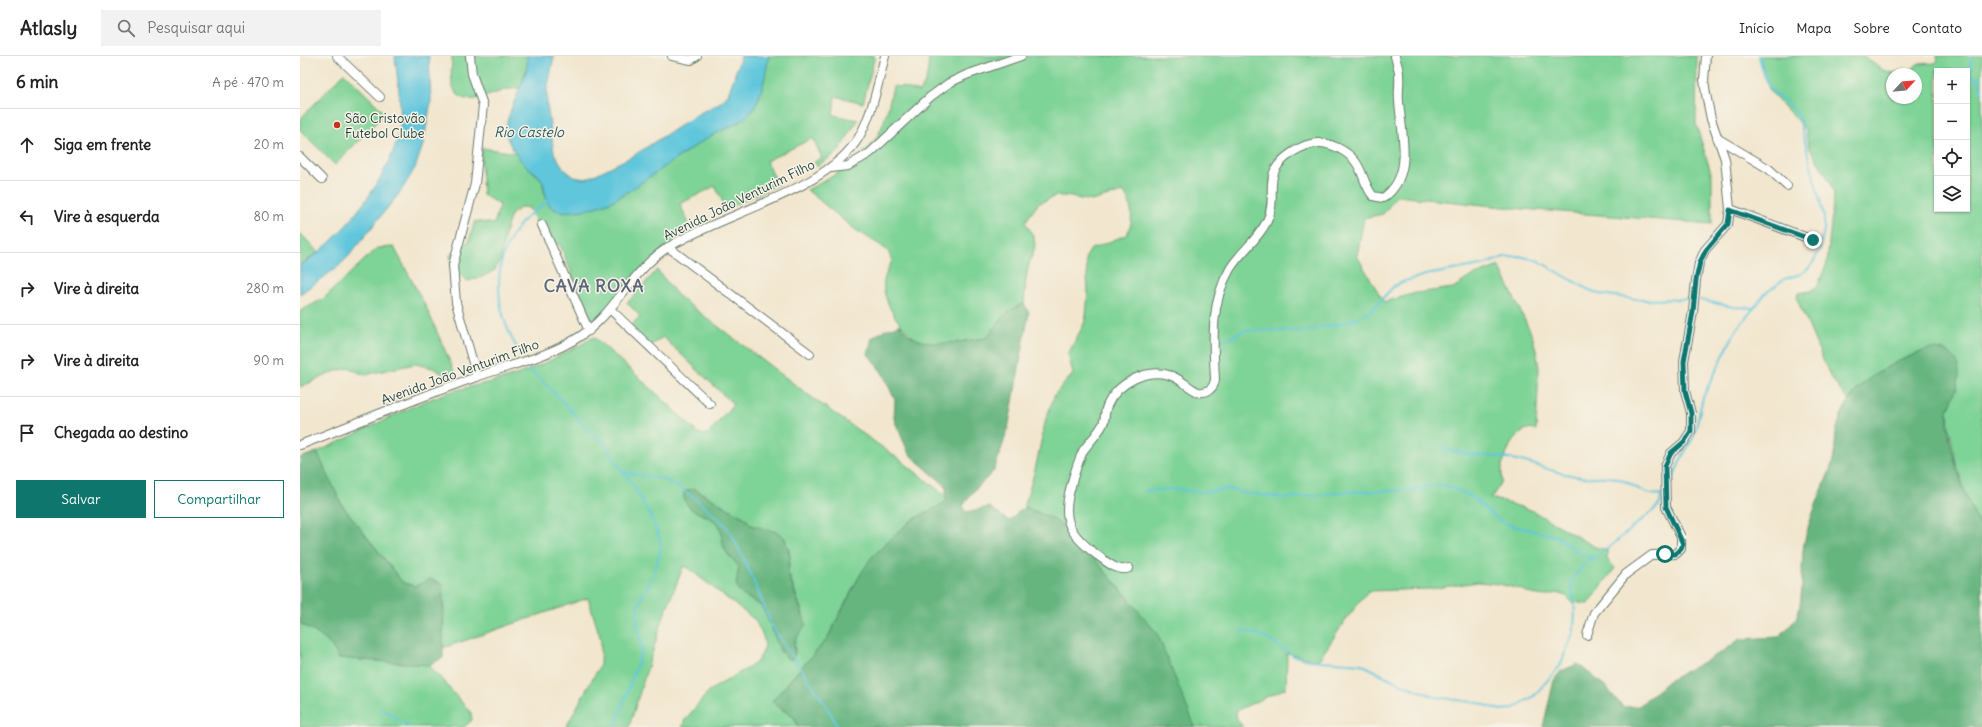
<!DOCTYPE html>
<html lang="pt">
<meta charset="utf-8">
<style>
:root{--surface:#fff;--page:#f2f2f2;--text:#222;--muted:#767676;--line:#e0e0e0;--accent:#0f766e}
body{margin:0;font-family:Delius,sans-serif;background:var(--page);color:var(--text)}
.controls{position:absolute;right:12px;top:12px;display:grid;overflow:hidden;border-radius:0px;box-shadow:0 1px 3px #0004}
.controls button{width:36px;height:36px;display:grid;place-items:center;padding:0;border:0;border-bottom:1px solid var(--line);background:var(--surface);color:var(--text);font:20px sans-serif}
.compass{position:absolute;left:1586px;top:12px;width:36px;height:36px;border-radius:50%;background:var(--surface);box-shadow:0 1px 3px #0004;rotate:64deg}
.stop{position:absolute;width:12px;height:12px;margin:-9px;border:3px solid #0f766e;border-radius:50%;background:#fff}
.stop.end{background:#0f766e;border-color:#fff;box-shadow:0 1px 4px #0008}
.list{margin:0;padding:0;list-style:none}
h2{display:flex;justify-content:space-between;align-items:center;height:52px;margin:0;padding:0 16px;font-size:17px}
h2 small{font-size:13px;font-weight:400;color:var(--muted)}
.list li{display:grid;grid-template-columns:26px 1fr auto;gap:12px;align-items:center;box-sizing:border-box;height:72px;padding:0 16px;border-top:1px solid var(--line)}
.list b{display:block;font-size:15px;white-space:nowrap}
.list em{font-size:13px;font-style:normal;color:var(--muted)}
.actions{display:flex;gap:8px;padding:12px 16px}
.actions a{flex:1;padding:9px 0;border:1px solid var(--accent);border-radius:0px;text-align:center;font-size:14px;color:var(--accent)}
.actions .main{background:var(--accent);color:#fff}
.icon{flex:none;width:22px;height:22px;fill:none;stroke:currentColor;stroke-width:2;stroke-linecap:round;stroke-linejoin:round}
.map{position:relative;flex:none;width:1682px;height:671px;overflow:hidden}
header{display:flex;align-items:center;gap:24px;box-sizing:border-box;height:56px;padding:0 20px;background:var(--surface);border-bottom:1px solid var(--line)}
header strong{font-size:19px}
nav{display:flex;gap:22px;margin-inline-start:auto;font-size:14px}
.search{width:280px;height:36px;background:var(--page);display:flex;align-items:center;gap:10px;box-sizing:border-box;padding:0 14px;border-radius:0px;color:var(--muted);font-size:15px}
main{display:flex}
aside{flex:1;background:var(--surface)}
.map>svg:first-child{display:block}
.green{fill:#7ed396;stroke:#4e8865;fill-rule:evenodd}
.forest{fill:#66b57f;stroke:#42795a}
.water{fill:#5fc6dc;stroke:#3f8288}
.lines{fill:none;stroke-linecap:round;stroke-linejoin:round}
.stream{stroke:#5fc6dc;stroke-width:2}
.minor-casing{stroke:#69786a;stroke-width:10}
.minor{stroke:#fff;stroke-width:8}
.route{stroke:#0f766e;stroke-width:5}
.poi-dot{fill:#c8321e;stroke:#f7f3e8;stroke-width:1.5}
.labels{text-anchor:middle;dominant-baseline:central;stroke-width:3;stroke-linejoin:round;paint-order:stroke}
.poi-label{font-size:13px;fill:#1f3d34;stroke:#f7f3e8;text-anchor:start}
.street-label{font-size:13px;fill:#1f3d34;stroke:#f7f3e8}
.water-label{font-size:14px;font-style:italic;fill:#2c5856;stroke:#f7f3e8}
.district-label{font-size:17px;font-weight:bold;letter-spacing:1px;fill:#5e6679;stroke:#f7f3e8}
</style>
<header>
<strong>Atlasly</strong>
<div class="search"><svg class="icon" aria-label="search" viewBox="0 0 24 24"><circle cx="10" cy="10" r="6"/><path d="M15 15l6 6"/></svg>Pesquisar aqui</div>
<nav><a>Início</a><a>Mapa</a><a>Sobre</a><a>Contato</a></nav>
</header>
<main>
<aside>
<h2>6 min<small>A pé · 470 m</small></h2>
<ul class="list">
<li><svg class="icon" aria-label="ahead" viewBox="0 0 24 24"><path d="M12 20V5M6 11l6-6 6 6"/></svg><div><b>Siga em frente</b></div><em>20 m</em></li>
<li><svg class="icon" aria-label="left" viewBox="0 0 24 24"><path d="M17 20v-9H6M10 6l-5 5 5 5"/></svg><div><b>Vire à esquerda</b></div><em>80 m</em></li>
<li><svg class="icon" aria-label="right" viewBox="0 0 24 24"><path d="M7 20v-9h11M14 6l5 5-5 5"/></svg><div><b>Vire à direita</b></div><em>280 m</em></li>
<li><svg class="icon" aria-label="right" viewBox="0 0 24 24"><path d="M7 20v-9h11M14 6l5 5-5 5"/></svg><div><b>Vire à direita</b></div><em>90 m</em></li>
<li><svg class="icon" aria-label="arrive" viewBox="0 0 24 24"><path d="M6 21V4h12l-3 4 3 4H6"/></svg><div><b>Chegada ao destino</b></div></li>
</ul>
<div class="actions"><a class="main">Salvar</a><a>Compartilhar</a></div>
</aside>
<div class="map">
<svg width="1682" height="671" viewBox="0 0 1682 671">
<rect width="100%" height="100%" fill="#f7f3e8"/>
<filter id="ink" filterUnits="userSpaceOnUse"><feTurbulence type="fractalNoise" baseFrequency=".025" numOctaves="2"/><feDisplacementMap in="SourceGraphic" scale="8" xChannelSelector="R" yChannelSelector="G"/><feConvolveMatrix kernelMatrix="1 2 1 2 8 2 1 2 1" color-interpolation-filters="sRGB"/></filter>
<filter id="wash" filterUnits="userSpaceOnUse"><feTurbulence type="fractalNoise" baseFrequency=".012" numOctaves="4" result="noise"/><feDisplacementMap in="SourceGraphic" scale="16" xChannelSelector="R" yChannelSelector="G"/><feGaussianBlur stdDeviation="0.9" result="paint"/><feColorMatrix in="noise" values="0 0 0 0 0 0 0 0 0 0 0 0 0 0 0 0 0 1.4 0 .05"/><feComposite in="paint" operator="in"/></filter>
<g filter="url(#wash)">
<rect width="100%" height="100%" fill="#f2e6ce"/>
<g class="green">
<path d="M152,0H227L228,8L220,32C213,33 205,33 199,36C184,41 161,52 153,31C150,23 152,9 152,0Z"/>
<path d="M469,0H575L563,47L535,40L533,59L558,64L538,96L517,110L514,106L522,102L513,82L466,105L478,128L426,153L415,130L380,148L390,170L375,178L373,188L358,199L293,268L260,189C229,178 242,174 229,152L221,151L211,159L205,177L201,204L195,214L182,221L168,225L160,219L152,217L150,199L169,185L175,165L194,168L200,149L183,139L181,106L182,92L217,97L226,109L242,124L245,141L252,151L289,153L310,146L411,79L446,61L458,42Z"/>
<path d="M629,0H1397L1396,68L1412,120V168L1223,153L1097,140L1083,158L1064,162L1057,200L1084,246L1116,237L1153,232L1170,221L1199,210L1232,279L1236,294L1239,312L1236,374L1226,373L1212,385L1202,409V426L1191,442L1231,454L1295,491L1307,494V503L1315,512L1288,548L1272,546L1266,540L1258,537L1245,540L1231,538L1220,533L1199,528L1178,526L1130,533L1068,535L1047,562L1020,602L1015,604L987,597L986,632L940,653L936,657L937,663L943,671H895L829,542L770,477L752,462L724,451L735,414L746,362L755,338L773,318L768,298L784,268L786,260L788,237L786,201L791,193L826,179C835,167 832,146 823,136L791,145L766,140H755L738,148L725,166C743,194 732,190 727,217C725,227 725,238 724,248C708,252 696,270 686,282C667,284 643,291 624,286C605,282 580,244 584,225C585,218 589,211 592,205L588,195L580,189L553,172L507,134C531,122 557,107 574,85C585,70 589,48 593,30L603,31L619,36C628,26 628,13 629,0Z"/>
<path d="M1459,0H1564C1583,16 1590,21 1614,12L1617,8L1636,7L1637,0H1682V472L1668,446L1656,407L1649,370L1648,355L1652,344L1628,293C1598,305 1567,317 1548,345L1530,320L1497,243L1498,237L1511,235L1518,229L1527,207L1534,137L1530,126L1509,91L1505,73L1469,34ZM1637,15H1667V153H1637ZM1592,18H1616V42H1592Z"/>
<path d="M44,17L85,57L35,109L0,74V63Z"/>
<path d="M0,177L18,196L0,209Z"/>
<path d="M94,191L127,253L157,322L151,323L133,312L115,308L64,319L50,312L36,315L0,331V255L23,243L77,192Z"/>
<path d="M357,214L379,241L514,343L603,406L646,440V446L612,464L594,479L560,519L527,583L489,625L475,649L495,662L498,671H382L385,664L409,635L456,607L462,598L465,590L463,580L455,564L384,509L364,559L329,671H266L300,609L301,584L288,542L143,592L144,546L130,523L116,530L103,527L42,449L17,396C58,378 97,356 138,340C159,332 181,329 203,323C234,314 266,297 294,281L365,345L398,377L403,379L409,377L433,348L363,281L348,291L329,272L340,260L327,247ZM395,433L445,462L451,469L476,476L489,494L490,501L488,516L503,558V573C495,580 494,585 495,596H480L477,584L462,551L445,540L436,528L439,511C434,503 427,500 424,491C421,484 423,475 419,469C410,455 393,464 384,440Z"/>
<path d="M0,567C14,576 33,585 38,602L129,609L171,657L172,664L164,671H0Z"/>
</g>
<g class="forest">
<path d="M724,248L729,257L708,373L694,415L671,438L663,450L665,456L689,451L709,465L724,451L752,462L770,477L799,508L857,577L895,671H498L495,662L472,645L527,583L560,519L571,502L594,479L612,464L646,446V430L609,398L594,363L595,344L583,318L568,298L572,282L584,274L600,269C617,297 660,285 686,282C696,270 708,251 724,248Z"/>
<path d="M1628,293C1641,293 1654,295 1658,309C1661,321 1657,333 1652,344C1651,348 1648,352 1648,356C1645,383 1666,450 1682,472V671H1243L1254,624L1261,615L1278,608L1305,630L1323,651L1339,650L1368,625L1422,596L1440,583L1479,581C1484,575 1494,567 1497,560C1505,539 1500,510 1504,488C1509,461 1523,434 1532,408C1536,397 1534,384 1537,372C1550,324 1586,310 1628,293Z"/>
<path d="M17,396L42,449L103,527L116,530L130,523L143,528V602L129,609L38,602C33,585 14,576 0,567V402Z"/>
<path d="M394,433L445,462L451,469L477,476L485,482L490,501L488,516L490,524L506,568L494,586L495,596L493,603H488C474,592 473,565 462,551C456,543 444,543 439,535C434,527 438,519 439,511C434,503 427,500 424,491C421,484 423,473 417,467C405,456 381,457 384,435Z"/>
</g>
<g class="water">
<path d="M95,0H129L131,45L123,89L115,112L101,135L48,201L39,210L0,238V209C39,188 95,115 100,70C102,47 97,23 95,0Z"/>
<path d="M227,0H254L247,34V49L254,97L264,113L274,121L286,123L333,100L398,58L421,46L428,39L441,0H469C465,19 462,45 448,59C439,69 422,73 411,80C377,100 346,126 312,145C300,151 269,159 256,154C243,149 247,132 241,123C237,117 232,115 227,111C220,104 210,91 207,81C201,58 231,24 227,0Z"/>
</g>
<g class="lines">
<g class="stream">
<path d="M1672,0L1669,16L1679,26L1682,35"/>
<path d="M1675,22L1682,21"/>
<path d="M1400,244L1433,251L1454,252"/>
<path d="M921,286L945,274L1005,275L1048,266L1070,256L1094,230L1105,225L1126,219L1186,208L1204,201L1219,200L1237,204L1287,233L1300,238L1343,244L1388,243"/>
<path d="M222,300C194,257 188,206 223,165C230,157 241,151 249,144"/>
<path d="M228,310L234,318L257,339L288,374L303,385L322,415L333,428L353,465L361,487L360,497L354,517L338,549L337,567L342,591L340,600L315,671"/>
<path d="M1142,392C1170,402 1190,398 1217,404C1239,409 1260,419 1282,421C1293,422 1305,419 1316,422C1333,426 1342,441 1361,438"/>
<path d="M323,416L362,423L374,428L397,444L425,469L432,479L449,514L473,572L526,649L538,671"/>
<path d="M1371,427L1381,403L1394,380L1403,341L1436,274L1466,237L1484,223L1501,218L1511,210L1520,193L1524,174V161L1499,62L1494,53L1470,33L1463,16L1459,0"/>
<path d="M845,435L871,433L904,436L929,433L944,437L984,442L1046,436L1107,434L1140,429L1153,432L1172,441L1197,463L1206,468L1258,481L1282,499L1293,502"/>
<path d="M941,574L963,580L994,600L1008,604L1061,608L1101,628L1136,641L1179,647L1200,654L1212,653L1234,640L1260,610L1274,575L1275,554L1271,528L1272,524L1283,509L1307,493L1356,452L1360,448L1361,438"/>
<path d="M80,651L110,671"/>
</g>
</g>
</g>
<g filter="url(#ink)">
<g class="lines">
<g class="minor-casing">
<g id="minor">
<path d="M37,0L80,41"/>
<path d="M170,0L172,18L183,49L175,128L153,209L156,247L177,321"/>
<path d="M372,0L391,4L397,0"/>
<path d="M1406,0L1404,24L1406,38L1411,63L1425,103L1430,153L1513,184"/>
<path d="M1417,82L1469,113L1487,130"/>
<path d="M0,101L22,123"/>
<path d="M531,112L548,110L570,97L630,41L649,27L666,19L721,0"/>
<path d="M242,169L289,275"/>
<path d="M368,191L510,298"/>
<path d="M310,253L410,348"/>
<path d="M0,389C59,366 117,342 176,321C210,309 248,301 279,281C315,258 331,215 367,192C420,158 528,135 559,81C573,56 578,27 585,0"/>
<path d="M829,512C818,517 806,505 797,499C769,478 761,464 771,430C774,418 778,406 783,395C789,386 798,378 803,368C806,362 804,356 807,350C817,327 847,311 872,320C882,324 889,332 898,336C907,337 914,333 915,323C913,285 910,247 930,213C940,196 958,184 967,165C976,147 968,127 975,114C982,101 1002,88 1017,87C1030,86 1047,95 1055,105C1063,115 1064,129 1073,140L1083,142C1115,120 1101,77 1099,45C1098,36 1100,27 1099,18C1099,12 1096,6 1095,0"/>
<path d="M1287,579L1294,557L1326,518L1352,499L1376,498L1381,493V481L1366,451L1365,410L1371,397L1384,386L1391,375V357L1385,335L1384,305L1393,256L1396,224L1399,207L1405,194L1428,168L1430,153"/>
</g>
</g>
<use href="#minor" class="minor"/>
</g>
</g>
<g class="lines" filter="url(#ink)">
<path class="route" d="M1365,498H1376L1381,493L1383,488L1366,451L1365,410L1371,397L1384,386L1391,375V357L1385,335L1384,305L1393,256L1396,224L1400,206L1406,194L1428,168L1430,154L1513,184"/>
</g>
<circle class="poi-dot" cx="37" cy="69" r="4"/>
<g class="labels">
<g class="poi-label">
<text x="45" y="62">São Cristovão<tspan x="45" dy="15">Futebol Clube</tspan></text>
</g>
<g class="street-label">
<text transform="translate(439 144) rotate(-26)">Avenida João Venturim Filho</text>
<text transform="translate(160 316) rotate(-20)">Avenida João Venturim Filho</text>
</g>
<g class="water-label">
<text x="229" y="76">Rio Castelo</text>
</g>
<g class="district-label">
<text x="294" y="230">CAVA ROXA</text>
</g>
</g>
</svg>
<div class="controls">
<button>+</button>
<button>−</button>
<button><svg class="icon" aria-label="locate" viewBox="0 0 24 24"><circle cx="12" cy="12" r="6"/><path d="M12 2v4M12 18v4M2 12h4M18 12h4"/></svg></button>
<button><svg class="icon" aria-label="layers" viewBox="0 0 24 24"><path d="M12 4l9 5-9 5-9-5zM3 14l9 5 9-5"/></svg></button>
</div>
<svg class="compass" viewBox="-18 -18 36 36"><path d="M0-13l5 13h-10z" fill="#e53935"/><path d="M0 13l5-13h-10z" fill="#767676"/></svg>
<div class="stop" style="left:1365px;top:498px"></div>
<div class="stop end" style="left:1513px;top:184px"></div>
</div>
</main>
